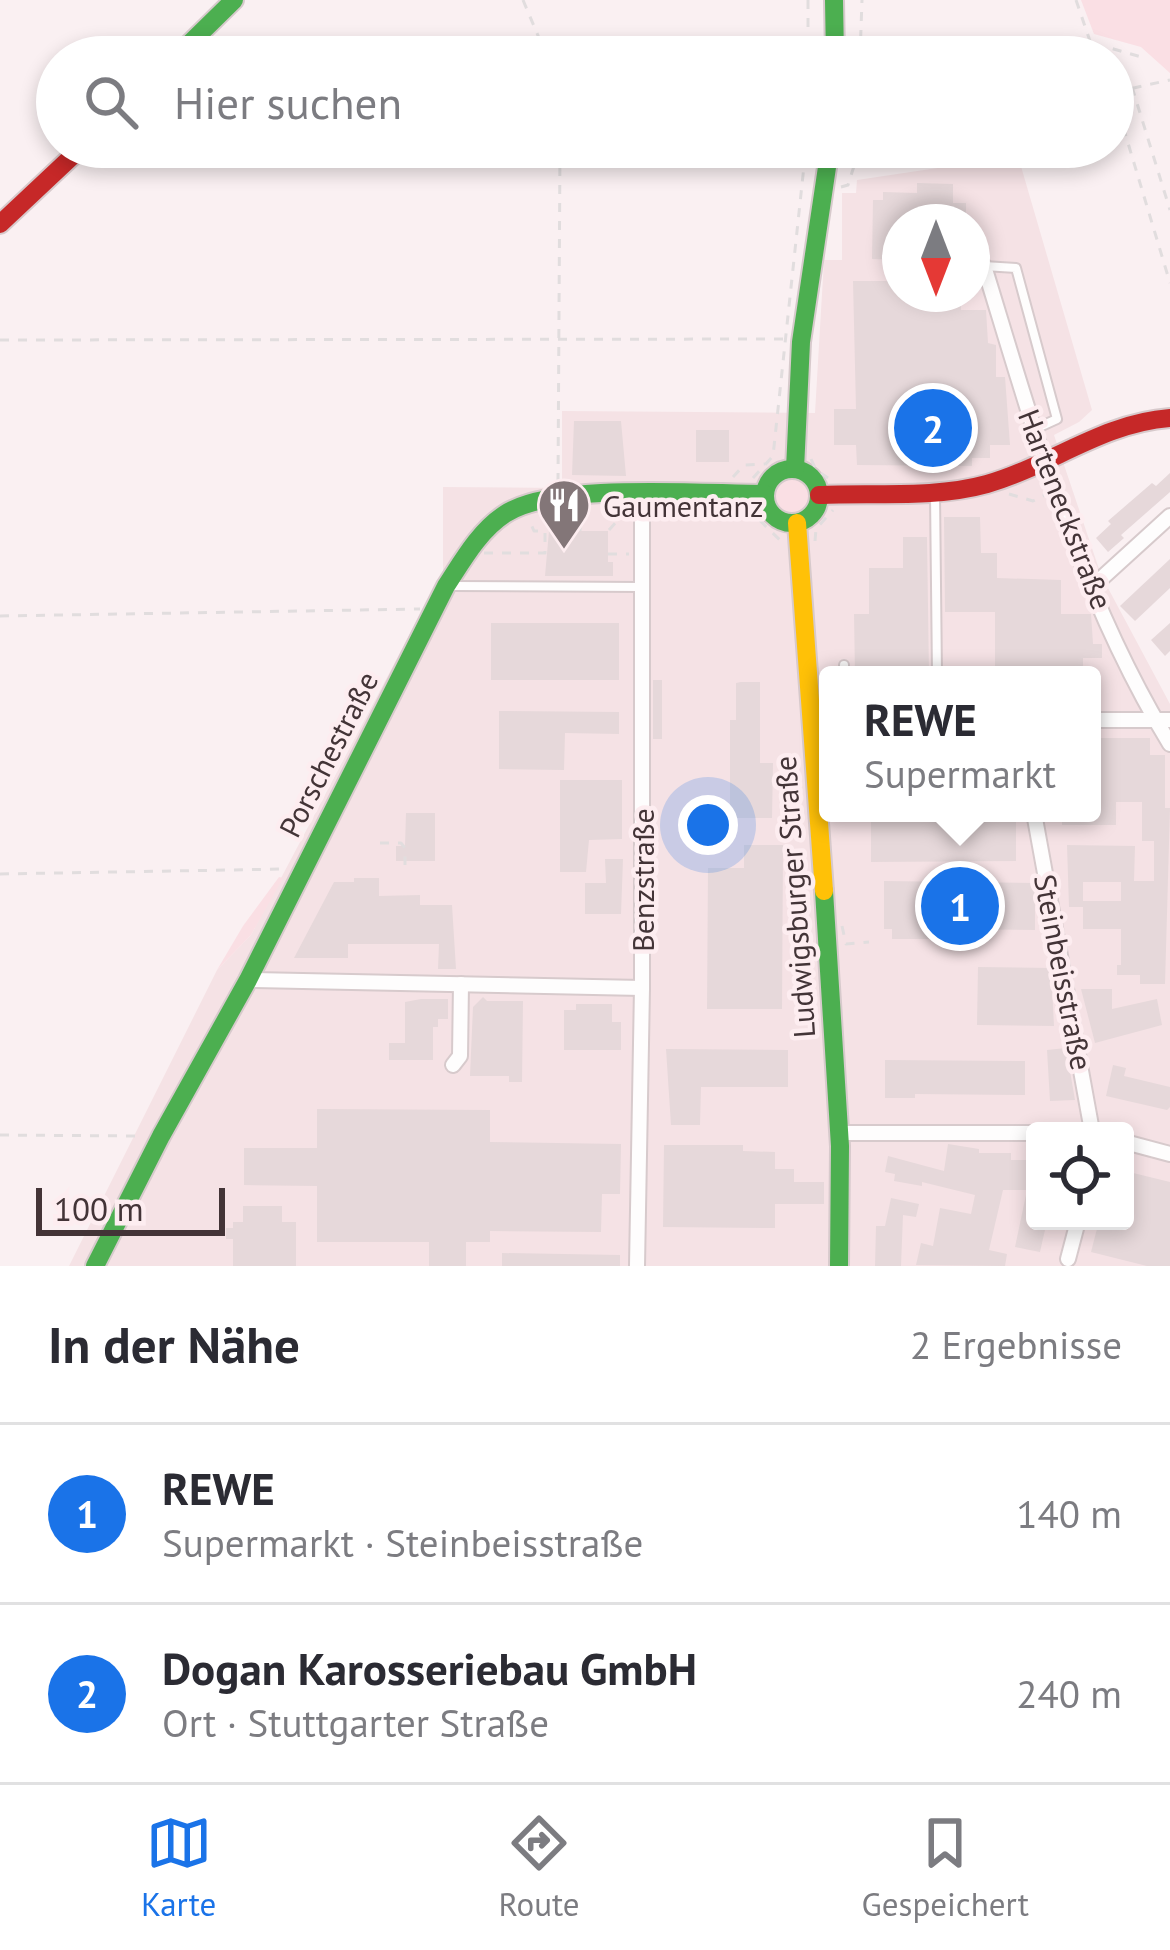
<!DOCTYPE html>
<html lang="de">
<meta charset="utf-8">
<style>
:root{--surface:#fff;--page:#f2f2f3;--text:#2b2b33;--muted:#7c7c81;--line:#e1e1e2;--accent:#1a73e8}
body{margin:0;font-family:"PT Sans",sans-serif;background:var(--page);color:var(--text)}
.controls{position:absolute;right:36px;bottom:36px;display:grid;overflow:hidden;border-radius:12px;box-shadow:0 6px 18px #0003}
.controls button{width:108px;height:108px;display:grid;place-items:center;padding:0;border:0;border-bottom:3px solid var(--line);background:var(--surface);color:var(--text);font:60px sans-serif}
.compass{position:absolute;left:882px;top:204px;width:108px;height:108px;border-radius:50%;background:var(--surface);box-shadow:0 6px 18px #0003;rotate:180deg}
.scale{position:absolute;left:36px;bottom:30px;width:189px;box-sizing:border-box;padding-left:12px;border:6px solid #433437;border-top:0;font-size:33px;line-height:42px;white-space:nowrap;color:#433437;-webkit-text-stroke:9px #fdedf0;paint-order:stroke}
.you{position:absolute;left:708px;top:825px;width:42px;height:42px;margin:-30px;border:9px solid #fff;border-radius:50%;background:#1a73e8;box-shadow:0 0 0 18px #1a73e833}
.badge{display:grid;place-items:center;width:78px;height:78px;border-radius:50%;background:var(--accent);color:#fff;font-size:39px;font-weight:700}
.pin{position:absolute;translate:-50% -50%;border:6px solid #fff;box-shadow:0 3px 12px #0006}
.popup{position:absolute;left:819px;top:666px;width:282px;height:156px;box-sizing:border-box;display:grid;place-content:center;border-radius:12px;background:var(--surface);filter:drop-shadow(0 3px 9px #0005);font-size:39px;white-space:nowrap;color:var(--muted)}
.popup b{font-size:45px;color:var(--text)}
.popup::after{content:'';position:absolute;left:50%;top:100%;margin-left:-24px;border:24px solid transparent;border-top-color:var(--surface)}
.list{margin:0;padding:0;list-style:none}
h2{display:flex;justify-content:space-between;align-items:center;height:156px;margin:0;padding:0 48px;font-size:51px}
h2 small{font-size:39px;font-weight:400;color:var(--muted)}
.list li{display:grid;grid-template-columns:78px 1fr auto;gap:36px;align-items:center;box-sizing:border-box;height:180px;padding:0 48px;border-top:3px solid var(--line)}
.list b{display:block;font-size:45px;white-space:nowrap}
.list p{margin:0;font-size:39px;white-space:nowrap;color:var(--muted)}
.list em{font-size:39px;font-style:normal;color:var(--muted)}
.icon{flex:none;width:66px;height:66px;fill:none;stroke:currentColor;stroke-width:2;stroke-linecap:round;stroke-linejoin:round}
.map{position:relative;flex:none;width:1170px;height:1266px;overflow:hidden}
.search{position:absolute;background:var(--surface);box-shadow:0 6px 18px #0003;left:36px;right:36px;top:36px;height:132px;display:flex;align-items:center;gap:30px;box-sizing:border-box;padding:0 42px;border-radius:66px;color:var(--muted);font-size:45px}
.sheet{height:516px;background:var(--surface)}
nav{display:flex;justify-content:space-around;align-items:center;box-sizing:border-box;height:168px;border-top:3px solid var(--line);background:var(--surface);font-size:33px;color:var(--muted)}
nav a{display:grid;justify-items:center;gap:6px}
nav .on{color:var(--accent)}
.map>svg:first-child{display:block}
.built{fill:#f5e2e5;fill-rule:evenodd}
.green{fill:#fadfe4}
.building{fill:#e6d8da;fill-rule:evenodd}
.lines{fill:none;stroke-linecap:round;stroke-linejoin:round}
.lane-casing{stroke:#d7cacc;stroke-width:12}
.street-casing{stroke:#d7cacc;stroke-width:18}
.fast-casing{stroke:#d7cacc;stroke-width:22}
.slow-casing{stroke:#d7cacc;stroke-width:22}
.jam-casing{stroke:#d7cacc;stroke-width:22}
.path{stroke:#e1ddde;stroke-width:3;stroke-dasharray:9 9;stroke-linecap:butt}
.lane{stroke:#fefdfd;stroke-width:8}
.street{stroke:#fefdfd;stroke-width:14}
.fast{stroke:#4caf50;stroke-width:18}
.slow{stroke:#ffc107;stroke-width:18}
.jam{stroke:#c62828;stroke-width:18}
.labels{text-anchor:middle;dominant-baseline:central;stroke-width:9;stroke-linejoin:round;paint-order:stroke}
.poi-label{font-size:30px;fill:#433437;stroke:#fdedf0;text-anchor:start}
.street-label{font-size:30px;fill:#433437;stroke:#fdedf0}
</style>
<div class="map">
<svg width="1170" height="1266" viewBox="0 0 1170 1266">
<rect width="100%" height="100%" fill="#faf0f2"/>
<path class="built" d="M1018,156L1092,410L1079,422L1054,435L1101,575L1170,704V1266H69L217,970L251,935L422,611L443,579V487L562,488V411L815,413L824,260H842V193H856L857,180ZM900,222H972V294H900ZM828,675H1092V813H828ZM1035,1131H1125V1221H1035Z"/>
<g class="green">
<path d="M1081,0H1170V73L1141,47L1094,34Z"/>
<circle cx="792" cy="495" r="20"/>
<path d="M279,877L283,878L251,935L217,970L243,926Z"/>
</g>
<g class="building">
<path d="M917,183L953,184V203H966V222H900V260L872,259L873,200H883V192L917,193Z"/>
<path d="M853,281H900V294H961V310H986L988,343L996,345V377H1005L1010,445H990V458H972V466L857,465L856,445H834V409H856Z"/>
<path d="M574,421H621L626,476L572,475Z"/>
<rect x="696" y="430" width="33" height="32"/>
<path d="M1170,473V492L1121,535L1124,538L1108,552L1096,538L1111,524L1108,521L1152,483L1156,486Z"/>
<path d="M944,517H980L981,553H997V578L1061,580V614H1091L1093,644H1102V658H1083V675L995,674V612H945Z"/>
<path d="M549,531H608V562H613V576H545Z"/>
<path d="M903,537H927L929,675H855L854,614H869V568H903Z"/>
<path d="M1170,559V588L1135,621L1120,606Z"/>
<rect x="491" y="623" width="128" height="57"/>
<path d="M1170,623V651L1165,656L1151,640Z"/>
<rect x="653" y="680" width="9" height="59"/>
<path d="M741,682H760V763H773L772,818H730V720H736V683Z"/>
<path d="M499,711L619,712V734L565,733L564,770L499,769Z"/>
<path d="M1092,738H1150V755H1165V808H1170L1165,984H1140V975H1117V965H1121V929H1083V907H1069L1067,845L1135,846L1134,881H1154V841H1142V802H1116V825H1062V813H1092ZM1083,882H1121V901H1083Z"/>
<path d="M560,780H622V839L589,840L586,872H560Z"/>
<path d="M406,813H435V861H396V846H405Z"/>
<path d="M871,813H1016V861L871,862Z"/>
<path d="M744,845H783L782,1009H707L708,868H744Z"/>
<path d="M605,859H623L621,914H585V883H606Z"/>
<path d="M354,878H379V896L420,895V905H452L456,969H438L439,944H348V958H294L334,882H354Z"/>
<path d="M884,881L1035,883V930L929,929V939H892V929H884Z"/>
<path d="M978,967L1051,968L1054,1026L977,1025Z"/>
<path d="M1081,989H1112V1009L1157,999L1162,1025L1095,1043Z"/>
<path d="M483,997L487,1001H523L522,1082H509V1076H470L473,1007Z"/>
<path d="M421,999H448V1019H438V1027H433V1060H389V1043H405V1002Z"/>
<path d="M576,1004H612V1022H621V1050H564V1010H576Z"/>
<path d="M1066,1048L1075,1100L1050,1101L1047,1050Z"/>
<path d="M666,1049L788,1050V1087H701L700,1125H671Z"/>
<path d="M885,1060L1025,1061V1095L915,1094V1098H885Z"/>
<path d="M1113,1065L1126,1068L1124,1076L1170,1087V1107L1167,1110L1106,1096Z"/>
<path d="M317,1109L490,1110V1142L621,1144L620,1194H602L601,1232L490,1231V1242H466V1266H429V1242H317V1186L244,1185V1148H317Z"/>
<path d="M948,1144L979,1149V1153H1011V1160H1032L1035,1221H1047L1040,1252L1015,1247L1027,1190H1003L989,1250L1007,1254L1005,1266L916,1265L921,1243L933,1246L940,1208L971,1214L975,1195L922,1182V1186L894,1181L895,1174L885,1172L888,1156L944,1171Z"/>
<path d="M664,1145H743V1151L775,1152V1169H794V1182H824V1204H775V1228L663,1227Z"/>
<path d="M1125,1171L1170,1182V1266H1147L1091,1252L1099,1221H1125Z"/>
<path d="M891,1198L919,1204L916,1217L903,1215L901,1266H875L876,1226H885Z"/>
<path d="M243,1206H282V1222H296V1266H233V1239H226V1228H233V1222H243Z"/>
<path d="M502,1253L620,1255V1266H502Z"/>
</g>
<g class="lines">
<g class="lane-casing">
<g id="lane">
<path d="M984,266L1016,268L1057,419L1035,429"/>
<path d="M935,494L937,675"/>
<path d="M452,586L641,587"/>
<path d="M844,665V675"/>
</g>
</g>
<g class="street-casing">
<g id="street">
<path d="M984,266C1034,429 1080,598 1170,744"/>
<path d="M1092,587L1170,516"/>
<path d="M1092,720H1170"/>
<path d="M1034,813L1092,1131"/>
<path d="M248,980L642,988"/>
<path d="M453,1065L460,1056L461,984"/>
<path d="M839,1133H1035"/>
<path d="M1125,1142L1170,1154"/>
<path d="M1068,1259L1078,1221"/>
<path d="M637,1266L642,988V495"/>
</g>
</g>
<g class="fast-casing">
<g id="fast">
<path d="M834,0L835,57"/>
<path d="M176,57L234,0"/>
<circle cx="792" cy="496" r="27"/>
<path d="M795,469L801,342L830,147"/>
<path d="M824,891L840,1146L839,1266"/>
<path d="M95,1266L161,1136L248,980L446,586C463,560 479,531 505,514C553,482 703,494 765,494"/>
</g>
</g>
<g class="slow-casing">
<path id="slow" d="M797,523L824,891"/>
</g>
<g class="jam-casing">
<g id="jam">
<path d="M0,224L82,147"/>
<path d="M819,495C874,492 933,499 987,484C1050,466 1102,423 1170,418"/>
</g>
</g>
<g class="path">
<path d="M523,0L547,57"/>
<path d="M808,0V57"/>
<path d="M1076,0L1093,50L1092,57"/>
<path d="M1095,50L1110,48L1145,58"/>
<path d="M860,57L862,0"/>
<path d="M1132,87L1170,210"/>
<path d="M1115,92L1170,80"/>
<path d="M1113,93L1170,283"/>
<path d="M841,187L848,185L860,147"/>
<path d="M961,298L977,295"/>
<path d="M0,340L783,339"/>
<path d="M811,459L816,470L828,478"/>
<path d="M733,477L744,465L765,464"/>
<path d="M753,478L773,456L806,147"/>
<path d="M558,482L560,147"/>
<path d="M1009,494L1033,501L1045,495"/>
<path d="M747,508L783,543"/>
<path d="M580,509V531"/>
<path d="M609,530L628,509"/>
<path d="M815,541L816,529L833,510"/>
<path d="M484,553H545V531H534L530,522"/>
<path d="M608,554H629"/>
<path d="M0,616L420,609"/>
<path d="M380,843H401L405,848V865"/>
<path d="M0,874L286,869"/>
<path d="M842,926L846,944L869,942"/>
<path d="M0,1135L142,1136"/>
</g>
<use href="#lane" class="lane"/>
<use href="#street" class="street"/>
<use href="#fast" class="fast"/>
<use href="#slow" class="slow"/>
<use href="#jam" class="jam"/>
</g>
<defs>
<g id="restaurant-pin" transform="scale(2.7)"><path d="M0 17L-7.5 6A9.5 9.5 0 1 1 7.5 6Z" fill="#837678" stroke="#fdedf0"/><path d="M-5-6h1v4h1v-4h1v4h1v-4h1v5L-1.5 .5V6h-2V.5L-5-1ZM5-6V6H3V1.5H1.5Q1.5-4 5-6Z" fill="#fff"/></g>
</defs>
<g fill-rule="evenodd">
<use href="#restaurant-pin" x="564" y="505"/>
</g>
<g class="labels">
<g class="poi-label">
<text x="603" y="505">Gaumentanz</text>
</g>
<g class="street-label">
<text transform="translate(1066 509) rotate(69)">Harteneckstraße</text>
<text transform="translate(328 754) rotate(-63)">Porschestraße</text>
<text transform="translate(642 880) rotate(-90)">Benzstraße</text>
<text transform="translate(794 897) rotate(-94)">Ludwigsburger Straße</text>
<text transform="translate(1064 972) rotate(79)">Steinbeisstraße</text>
</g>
</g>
</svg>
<div class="controls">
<button><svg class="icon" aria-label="locate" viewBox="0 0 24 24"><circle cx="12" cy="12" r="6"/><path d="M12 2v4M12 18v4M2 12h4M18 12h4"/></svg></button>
</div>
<svg class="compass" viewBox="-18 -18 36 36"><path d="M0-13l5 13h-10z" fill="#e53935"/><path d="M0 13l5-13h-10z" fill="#7c7c81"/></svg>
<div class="scale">100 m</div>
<div class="you"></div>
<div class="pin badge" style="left:960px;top:906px">1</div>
<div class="popup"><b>REWE</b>Supermarkt</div>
<div class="pin badge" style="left:933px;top:428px">2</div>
<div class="search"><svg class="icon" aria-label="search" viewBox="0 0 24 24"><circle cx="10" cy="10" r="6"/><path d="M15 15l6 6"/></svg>Hier suchen</div>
</div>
<section class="sheet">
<h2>In der Nähe<small>2 Ergebnisse</small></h2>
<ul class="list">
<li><span class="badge">1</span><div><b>REWE</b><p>Supermarkt · Steinbeisstraße</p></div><em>140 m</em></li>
<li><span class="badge">2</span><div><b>Dogan Karosseriebau GmbH</b><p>Ort · Stuttgarter Straße</p></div><em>240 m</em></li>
</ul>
</section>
<nav>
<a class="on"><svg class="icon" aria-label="map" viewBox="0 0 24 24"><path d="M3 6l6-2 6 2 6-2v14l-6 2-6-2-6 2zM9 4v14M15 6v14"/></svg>Karte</a>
<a><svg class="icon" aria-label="directions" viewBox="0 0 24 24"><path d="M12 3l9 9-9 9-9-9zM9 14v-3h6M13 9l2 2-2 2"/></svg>Route</a>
<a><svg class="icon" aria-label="saved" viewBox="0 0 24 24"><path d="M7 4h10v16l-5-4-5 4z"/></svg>Gespeichert</a>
</nav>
